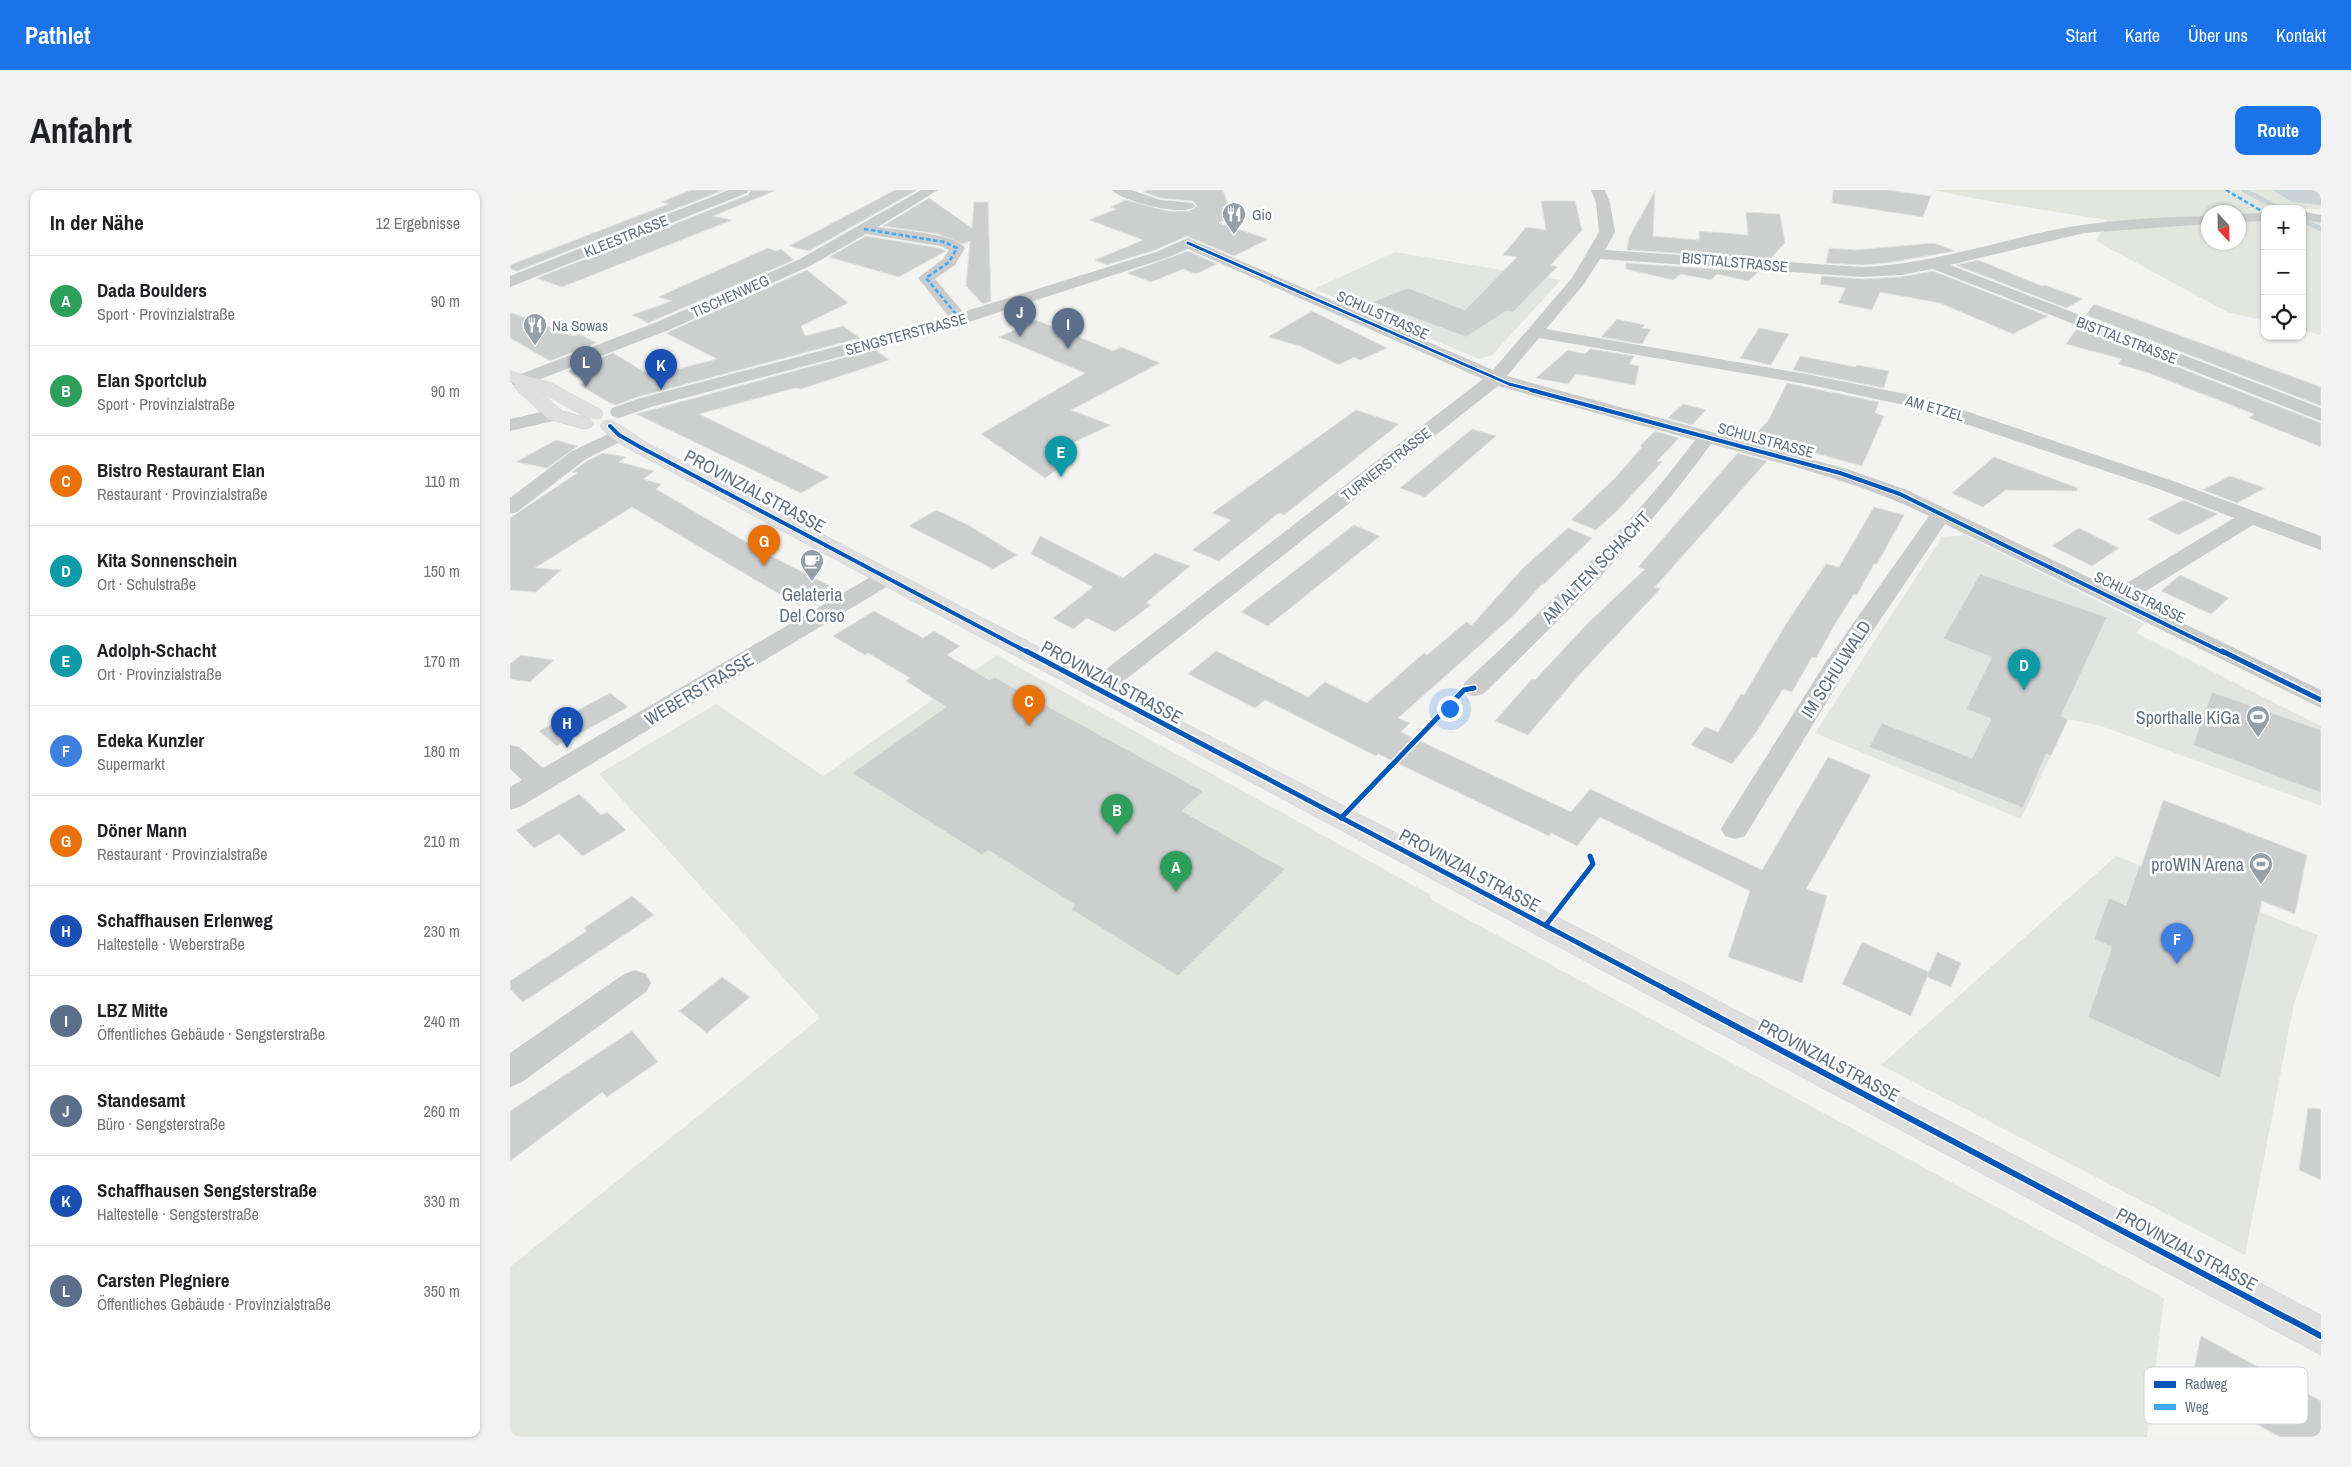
<!DOCTYPE html>
<html lang="de">
<meta charset="utf-8">
<style>
:root{--surface:#fff;--page:#f2f2f2;--text:#202124;--muted:#757577;--line:#e0e0e0;--accent:#1a73e8}
body{margin:0;font-family:"Archivo Narrow",sans-serif;background:var(--page);color:var(--text)}
.controls{position:absolute;right:15px;top:15px;display:grid;overflow:hidden;border-radius:10px;box-shadow:0 1px 4px #0004}
.controls button{width:45px;height:45px;display:grid;place-items:center;padding:0;border:0;border-bottom:1px solid var(--line);background:var(--surface);color:var(--text);font:25px sans-serif}
.compass{position:absolute;left:1691px;top:15px;width:45px;height:45px;border-radius:50%;background:var(--surface);box-shadow:0 1px 4px #0004;rotate:158deg}
.you{position:absolute;left:939px;top:518px;width:18px;height:18px;margin:-12px;border:4px solid #fff;border-radius:50%;background:#1a73e8;box-shadow:0 0 0 8px #1a73e833}
.badge{display:grid;place-items:center;width:32px;height:32px;border-radius:50%;background:var(--accent);color:#fff;font-size:16px;font-weight:700}
.pin{position:absolute;translate:-50% -41px;filter:drop-shadow(0 1px 2px #0008)}
.pin::after{content:'';position:absolute;top:26px;width:18px;height:15px;background:inherit;clip-path:polygon(0 0,100% 0,50% 100%)}
.list{margin:0;padding:0;list-style:none}
h2{display:flex;justify-content:space-between;align-items:center;height:65px;margin:0;padding:0 20px;font-size:21px}
h2 small{font-size:16px;font-weight:400;color:var(--muted)}
.list li{display:grid;grid-template-columns:32px 1fr auto;gap:15px;align-items:center;box-sizing:border-box;height:90px;padding:0 20px;border-top:1px solid var(--line)}
.list b{display:block;font-size:19px;white-space:nowrap}
.list p{margin:0;font-size:16px;white-space:nowrap;color:var(--muted)}
.list em{font-size:16px;font-style:normal;color:var(--muted)}
.icon{flex:none;width:28px;height:28px;fill:none;stroke:currentColor;stroke-width:2;stroke-linecap:round;stroke-linejoin:round}
.map{position:relative;flex:none;width:1811px;height:1247px;overflow:hidden;border-radius:10px}
header{display:flex;align-items:center;gap:30px;box-sizing:border-box;height:70px;padding:0 25px;background:var(--accent);color:#fff}
header strong{font-size:24px}
nav{display:flex;gap:28px;margin-inline-start:auto;font-size:18px}
.intro{display:flex;align-items:center;justify-content:space-between;box-sizing:border-box;height:120px;padding:0 30px}
h1{margin:0;font-size:35px}
.button{padding:12px 22px;border-radius:10px;background:var(--accent);color:#fff;font-size:18px;font-weight:700}
main{display:flex;gap:30px;padding:0 30px}
aside{flex:1;background:var(--surface);border-radius:10px;box-shadow:0 1px 4px #0004}
.map>svg:first-child{display:block}
.built{fill:#e3e5e3}
.green{fill:#e2e6df;fill-rule:evenodd}
.water{fill:#cbd3d6}
.lines{fill:none;stroke-linecap:round;stroke-linejoin:round}
.stream{stroke:#cbd3d6;stroke-width:5}
.building{fill:#cdcece;stroke:#e2e2e1}
.secondary-casing{stroke:#d0d1d0;stroke-width:1}
.street{fill:#cacccc;fill-rule:evenodd}
.secondary{fill:#dfdfe0;fill-rule:evenodd}
.quiet{stroke:#3fa9f5;stroke-width:2.5;stroke-dasharray:4.5 2.5;stroke-linecap:butt}
.cycleway-far3-casing{stroke:#fff;stroke-width:5}
.cycleway-far2-casing{stroke:#fff;stroke-width:6}
.cycleway-far1-casing{stroke:#fff;stroke-width:8}
.cycleway-casing{stroke:#fff;stroke-width:9}
.cycleway-far3{stroke:#0057b8;stroke-width:3}
.cycleway-far2{stroke:#0057b8;stroke-width:4}
.cycleway-far1{stroke:#0057b8;stroke-width:5}
.cycleway{stroke:#0057b8;stroke-width:6}
.labels{text-anchor:middle;dominant-baseline:central;stroke-width:5;stroke-linejoin:round;paint-order:stroke}
.far-poi-label{font-size:15px;fill:#637281;stroke:#fff;text-anchor:start}
.far-street-label{font-size:15px;fill:#637281;stroke:#fff}
.street-label{font-size:18px;fill:#637281;stroke:#fff}
.poi-label{font-size:18px;fill:#637281;stroke:#fff;text-anchor:end}
.key{fill:#fff;stroke:#d0d5d9;stroke-width:1}
.key-label{font-size:14px;fill:#637281}
</style>
<header>
<strong>Pathlet</strong>
<nav><a>Start</a><a>Karte</a><a>Über uns</a><a>Kontakt</a></nav>
</header>
<div class="intro"><h1>Anfahrt</h1><a class="button">Route</a></div>
<main>
<aside>
<h2>In der Nähe<small>12 Ergebnisse</small></h2>
<ul class="list">
<li><span class="badge" style="background:#2e9e5b">A</span><div><b>Dada Boulders</b><p>Sport · Provinzialstraße</p></div><em>90 m</em></li>
<li><span class="badge" style="background:#2e9e5b">B</span><div><b>Elan Sportclub</b><p>Sport · Provinzialstraße</p></div><em>90 m</em></li>
<li><span class="badge" style="background:#e8710a">C</span><div><b>Bistro Restaurant Elan</b><p>Restaurant · Provinzialstraße</p></div><em>110 m</em></li>
<li><span class="badge" style="background:#0f9aa8">D</span><div><b>Kita Sonnenschein</b><p>Ort · Schulstraße</p></div><em>150 m</em></li>
<li><span class="badge" style="background:#0f9aa8">E</span><div><b>Adolph-Schacht</b><p>Ort · Provinzialstraße</p></div><em>170 m</em></li>
<li><span class="badge" style="background:#3f7fe0">F</span><div><b>Edeka Kunzler</b><p>Supermarkt</p></div><em>180 m</em></li>
<li><span class="badge" style="background:#e8710a">G</span><div><b>Döner Mann</b><p>Restaurant · Provinzialstraße</p></div><em>210 m</em></li>
<li><span class="badge" style="background:#1a4fb4">H</span><div><b>Schaffhausen Erlenweg</b><p>Haltestelle · Weberstraße</p></div><em>230 m</em></li>
<li><span class="badge" style="background:#5c6f8a">I</span><div><b>LBZ Mitte</b><p>Öffentliches Gebäude · Sengsterstraße</p></div><em>240 m</em></li>
<li><span class="badge" style="background:#5c6f8a">J</span><div><b>Standesamt</b><p>Büro · Sengsterstraße</p></div><em>260 m</em></li>
<li><span class="badge" style="background:#1a4fb4">K</span><div><b>Schaffhausen Sengsterstraße</b><p>Haltestelle · Sengsterstraße</p></div><em>330 m</em></li>
<li><span class="badge" style="background:#5c6f8a">L</span><div><b>Carsten Plegniere</b><p>Öffentliches Gebäude · Provinzialstraße</p></div><em>350 m</em></li>
</ul>
</aside>
<div class="map">
<svg width="1811" height="1247" viewBox="0 0 1811 1247">
<rect width="100%" height="100%" fill="#f3f3f1"/>
<g class="built">
<path d="M885,62L1051,90L982,165L969,169L804,99Z"/>
<path d="M1455,345L1634,434L1626,443L1811,536V616L1591,536L1558,529L1511,629L1305,543L1432,347Z"/>
<path d="M1606,666L1808,745L1784,814L1735,1065L1371,875Z"/>
</g>
<g class="green">
<path d="M1422,0H1811V19H1755V131L1717,122L1586,51L1597,30L1484,12ZM1698,22H1728V52H1698Z"/>
<path d="M1792,23L1811,33V145L1792,140Z"/>
<path d="M487,465L919,704L922,710L1654,1108L1637,1247H0V1077L310,828L89,584L206,514L313,586Z"/>
</g>
<path class="water" d="M1762,0H1811V15L1783,12Z"/>
<g class="lines">
<g class="stream">
<path d="M1734,0L1770,19"/>
<path d="M1792,30L1811,39"/>
</g>
</g>
<g class="building">
<path d="M181,0H214L7,81L0,79V75L159,14L151,12Z"/>
<path d="M241,0L265,1L203,26L222,30L52,97L27,88L238,5Z"/>
<path d="M385,0H407L299,61L279,56Z"/>
<path d="M638,0H713L722,26L709,33L758,49L724,66L677,46L645,60L597,75L585,70L633,50L579,30L606,19L600,17L616,10L657,21H679L687,16L683,11L651,8L633,2Z"/>
<path d="M1323,0H1378L1421,6L1413,27L1322,13Z"/>
<path d="M1145,1L1143,46L1189,50V41L1238,45L1236,22L1270,24L1275,53L1260,69L1117,60L1119,47Z"/>
<path d="M419,8L462,38L464,12H478L481,111L473,114L456,96L460,51L453,54L428,44L373,36Z"/>
<path d="M1031,11H1065L1072,40L1041,75L1047,77L1003,122L996,121L956,147L862,112L898,98L955,120L1007,67L993,65L1016,37L1036,40Z"/>
<path d="M356,46L429,58L436,61L389,87L319,67Z"/>
<path d="M1424,53L1445,61L1377,73L1353,75L1316,73L1319,58L1345,60Z"/>
<path d="M258,58L266,61L271,59L284,70L138,133L122,125L162,111L148,107Z"/>
<path d="M678,61L707,74L686,84L673,79L641,92L617,83Z"/>
<path d="M1468,70L1532,96L1535,95L1573,109L1556,118L1446,75Z"/>
<path d="M1116,73L1248,82L1238,91L1207,84L1201,90L1171,84L1163,90L1116,79Z"/>
<path d="M297,80L338,113L291,136L295,146L333,136L350,148L127,207L106,215L98,212L70,195L76,192L57,181L103,163L141,186L207,169L156,143Z"/>
<path d="M1423,81L1538,126L1503,144L1430,113L1370,102L1362,120L1328,113L1336,98L1310,94L1312,86L1353,89L1391,87Z"/>
<path d="M1584,114L1811,197V216L1576,125Z"/>
<path d="M802,121L877,158L850,170L844,167L829,175L790,156L758,147Z"/>
<path d="M0,122L63,146L70,144L86,153L40,171L0,148Z"/>
<path d="M1107,129L1135,135L1132,138L1141,139L1132,154L1091,147Z"/>
<path d="M526,130L603,161L611,157L650,173L561,220L601,235L551,258L564,267L535,288L471,244L575,183L489,147Z"/>
<path d="M1249,138L1279,144L1261,175L1230,168Z"/>
<path d="M1567,138L1811,233V257L1739,228L1744,224L1639,183L1608,174L1612,169L1556,154Z"/>
<path d="M365,159L379,170L291,199L285,198L189,224L319,287L291,303L126,224Z"/>
<path d="M1080,159L1124,166L1119,174L1129,176L1125,195L1066,184L1058,194L1026,188L1058,160L1075,164Z"/>
<path d="M1290,166L1346,177L1347,175L1379,181L1374,198L1283,180Z"/>
<path d="M1277,193L1369,212L1365,223L1374,226L1352,276L1272,254L1268,258L1240,250L1258,231Z"/>
<path d="M1173,214L1196,220L1182,235L1158,228Z"/>
<path d="M846,220L889,234L774,325L769,323L709,371L682,360L721,330L702,323Z"/>
<path d="M962,239L986,246L915,307L890,298Z"/>
<path d="M1145,241L1169,248L1147,271L1152,272L1107,321L1086,340L1061,330L1106,287L1132,257L1130,256Z"/>
<path d="M46,250L68,256L37,278L6,272Z"/>
<path d="M93,263L116,267L109,272L144,281L133,289L151,294L146,299L253,362L320,396L288,415L122,317L25,378L51,380L26,402L0,400V328L67,283L62,282L77,271Z"/>
<path d="M1228,263L1257,271L1145,397L1150,399L1070,484L1018,545L985,531L1022,489L1025,490L1076,435L1135,379L1128,377Z"/>
<path d="M1484,267L1568,298L1567,301L1496,300L1473,317L1442,303Z"/>
<path d="M1720,286L1755,298L1727,313L1693,300Z"/>
<path d="M1673,310L1708,324L1668,345L1637,329Z"/>
<path d="M1364,317L1394,325L1367,374H1364L1347,405L1344,404L1325,434L1306,468L1302,467L1282,502L1273,499L1247,541L1222,574L1181,555L1195,537L1208,542L1231,504L1234,505L1276,434L1316,374L1329,377Z"/>
<path d="M426,320L458,335L507,365L483,379L399,336Z"/>
<path d="M844,335L870,346L758,436L731,422Z"/>
<path d="M1058,338L1082,348L1034,394H1032L1004,425L888,528L900,533L891,542L1061,622L1080,599L1252,680L1318,567L1361,585L1296,699L1317,706L1292,793L1218,767L1240,701L1090,627L1067,656L1041,643L1039,646L868,564L866,566L755,510L745,518L678,484L706,461L798,507L815,492L857,513L914,463L917,465L956,432L962,435L1013,378Z"/>
<path d="M1569,338L1609,358L1582,376L1542,356Z"/>
<path d="M530,346L613,388L645,363L680,376L636,413L641,415L605,442L577,428L563,439L543,428L583,397L521,364Z"/>
<path d="M1470,384L1597,427L1551,526L1558,529L1541,566L1536,564L1513,618L1359,557L1372,533L1462,568L1481,529L1456,519L1482,467L1433,449Z"/>
<path d="M1670,385L1719,408L1701,424L1651,401Z"/>
<path d="M364,421L413,448L424,441L450,456L437,465L480,490L484,487L693,601L672,621L775,679L668,786L561,719L565,715L478,660L472,665L342,583L436,517L396,491L400,488L358,463L355,465L323,446Z"/>
<path d="M11,465L44,470L20,492L0,489V474Z"/>
<path d="M1702,502L1811,540V603L1683,555Z"/>
<path d="M100,503L118,517L47,556L29,541Z"/>
<path d="M69,604L91,625L97,622L116,640L73,666L49,644L24,658L6,640Z"/>
<path d="M1653,610L1797,665L1785,724L1752,711L1710,888L1578,827L1602,757L1584,749L1599,708L1616,715L1629,676L1631,677Z"/>
<path d="M122,706L144,725L13,812L0,799V791L77,741L74,738Z"/>
<path d="M1352,752L1419,782L1401,826L1332,794Z"/>
<path d="M1427,762L1451,773L1441,797L1417,787Z"/>
<path d="M212,787L240,807L197,843L169,821Z"/>
<path d="M122,841L148,872L97,907L92,902L0,971V921Z"/>
<path d="M1798,918L1811,919V990L1789,980Z"/>
<path d="M1691,1146L1811,1211V1247H1770L1680,1197Z"/>
</g>
<g class="lines">
<g class="secondary-casing">
<g id="secondary">
<path d="M0,181L41,193L91,220L93,224L91,228H78L84,233L81,237L74,239L38,229L7,200L4,196L5,194L0,192ZM31,202L77,228L52,221Z"/>
<path d="M100,230C109,233 127,247 137,253L1811,1125V1165L123,261C111,254 99,248 90,236L93,232Z"/>
</g>
</g>
<g class="street">
<path d="M219,0H239L237,3L0,97V86Z"/>
<path d="M411,0H428L368,37C386,40 445,43 455,58L445,75L425,89L453,122L646,62L678,48L983,180L1062,88L1089,42L1086,13L1081,0H1095L1100,13L1105,42L1095,60L1353,77C1418,74 1479,54 1543,40C1593,30 1647,27 1698,26V34L1574,43L1440,75L1811,218V231L1423,79L1391,85L1353,87L1090,69L1074,94L1036,139L1296,184L1420,209L1663,291L1811,346V360L1743,335L1623,409L1811,500V518L1435,334L1335,482L1235,646L1225,649L1215,646L1211,639L1215,632L1316,472L1419,326C1350,292 1276,275 1201,254C1135,346 1055,425 973,504L964,506L955,504L952,498L955,492C1037,416 1118,340 1185,250L988,196L596,505L587,507L578,505L575,499L578,493L973,189L678,59L656,68L456,133L141,217L109,228L102,226L100,222L102,218L127,209L439,127L408,88L433,69L439,60L430,56L356,44L300,76L159,140L15,195H3L0,191L3,187L147,132L288,70ZM1029,148L1296,194L1408,218L1649,299L1724,328L1605,400L1397,300L1337,279L997,186Z"/>
<path d="M602,0H621L651,10L683,13L685,16C676,28 611,11 602,0Z"/>
<path d="M1792,21L1811,25V33L1792,29Z"/>
<path d="M1755,23V31L1728,32V24Z"/>
<path d="M45,219L52,221L54,225L52,229L0,241V229Z"/>
<path d="M109,239L116,241L119,245L116,249L76,269L7,322L0,324V308L62,261Z"/>
<path d="M377,380L385,382L388,387L385,392L10,617L0,620V597L12,590L0,579V555L9,557L33,578L369,382Z"/>
<path d="M125,780L136,784L141,793L136,802L12,892L0,897V863L114,784Z"/>
</g>
<use href="#secondary" class="secondary"/>
<g class="quiet">
<path d="M1716,0L1755,23"/>
<path d="M354,39L434,52L447,58L439,72L416,88L450,129"/>
</g>
<g class="cycleway-far3-casing">
<path id="cycleway-far3" d="M678,53L999,194L1026,201"/>
</g>
<g class="cycleway-far2-casing">
<g id="cycleway-far2">
<path d="M1021,200L1330,283L1390,304L1714,463"/>
<path d="M100,236L109,245L130,257L519,463"/>
</g>
</g>
<g class="cycleway-far1-casing">
<g id="cycleway-far1">
<path d="M516,461L1163,803"/>
<path d="M1712,461L1811,510"/>
<path d="M831,628L954,500L964,498"/>
<path d="M1036,735L1083,674L1080,666"/>
</g>
</g>
<g class="cycleway-casing">
<path id="cycleway" d="M1161,802L1811,1146"/>
</g>
<use href="#cycleway-far3" class="cycleway-far3"/>
<use href="#cycleway-far2" class="cycleway-far2"/>
<use href="#cycleway-far1" class="cycleway-far1"/>
<use href="#cycleway" class="cycleway"/>
</g>
<defs>
<g id="restaurant-pin" transform="scale(1.25)"><path d="M0 17L-7.5 6A9.5 9.5 0 1 1 7.5 6Z" fill="#959fa8" stroke="#fff"/><path d="M-5-6h1v4h1v-4h1v4h1v-4h1v5L-1.5 .5V6h-2V.5L-5-1ZM5-6V6H3V1.5H1.5Q1.5-4 5-6Z" fill="#fff"/></g>
<g id="cafe-pin" transform="scale(1.25)"><path d="M0 17L-7.5 6A9.5 9.5 0 1 1 7.5 6Z" fill="#959fa8" stroke="#fff"/><path d="M-5.5-4.5H6V0H3Q3 3.5 0 3.5H-2.5Q-5.5 3.5-5.5 0ZM3-3.2v2h1.7v-2ZM-6 4.5H4V6H-6Z" fill="#fff"/></g>
<g id="stadium-pin" transform="scale(1.25)"><path d="M0 17L-7.5 6A9.5 9.5 0 1 1 7.5 6Z" fill="#959fa8" stroke="#fff"/><path d="M0-5a6.5 5 0 1 0 0 10a6.5 5 0 1 0 0-10ZM-3.5-1.8h7v3.6h-7Z" fill="#fff"/></g>
</defs>
<g fill-rule="evenodd">
<use href="#restaurant-pin" x="724" y="24"/>
<use href="#restaurant-pin" x="25" y="135"/>
<use href="#cafe-pin" x="302" y="371"/>
<use href="#stadium-pin" x="1748" y="527"/>
<use href="#stadium-pin" x="1751" y="674"/>
</g>
<g class="labels">
<g class="far-poi-label">
<text x="742" y="24">Gio</text>
<text x="42" y="135">Na Sowas</text>
</g>
<g class="far-street-label">
<text transform="translate(116 46) rotate(-22)">KLEESTRASSE</text>
<text transform="translate(1225 72) rotate(5)">BISTTALSTRASSE</text>
<text transform="translate(220 106) rotate(-24)">TISCHENWEG</text>
<text transform="translate(873 125) rotate(24)">SCHULSTRASSE</text>
<text transform="translate(396 144) rotate(-15)">SENGSTERSTRASSE</text>
<text transform="translate(1617 150) rotate(21)">BISTTALSTRASSE</text>
<text transform="translate(1425 218) rotate(16)">AM ETZEL</text>
<text transform="translate(1256 250) rotate(15)">SCHULSTRASSE</text>
<text transform="translate(876 274) rotate(-38)">TURNERSTRASSE</text>
<text transform="translate(1630 407) rotate(26)">SCHULSTRASSE</text>
</g>
<g class="street-label">
<text transform="translate(245 301) rotate(28)">PROVINZIALSTRASSE</text>
<text transform="translate(1086 377) rotate(-46)">AM ALTEN SCHACHT</text>
<text transform="translate(1326 479) rotate(-57)">IM SCHULWALD</text>
<text transform="translate(602 492) rotate(28)">PROVINZIALSTRASSE</text>
<text transform="translate(189 499) rotate(-31)">WEBERSTRASSE</text>
<text transform="translate(960 680) rotate(28)">PROVINZIALSTRASSE</text>
<text transform="translate(1319 870) rotate(28)">PROVINZIALSTRASSE</text>
<text transform="translate(1677 1059) rotate(28)">PROVINZIALSTRASSE</text>
</g>
<g class="poi-label">
<text x="302" y="404" text-anchor="middle">Gelateria<tspan x="302" dy="21">Del Corso</tspan></text>
<text x="1730" y="527">Sporthalle KiGa</text>
<text x="1734" y="674">proWIN Arena</text>
</g>
</g>
<rect x="1634" y="1177" width="164" height="57" rx="8" class="key"/>
<rect x="1644" y="1191" width="22" height="7" fill="#0057b8"/>
<rect x="1644" y="1214" width="22" height="6" fill="#3fa9f5"/>
<g class="key-label">
<text x="1675" y="1199">Radweg</text>
<text x="1675" y="1222">Weg</text>
</g>
</svg>
<div class="controls">
<button>+</button>
<button>−</button>
<button><svg class="icon" aria-label="locate" viewBox="0 0 24 24"><circle cx="12" cy="12" r="6"/><path d="M12 2v4M12 18v4M2 12h4M18 12h4"/></svg></button>
</div>
<svg class="compass" viewBox="-18 -18 36 36"><path d="M0-13l5 13h-10z" fill="#e53935"/><path d="M0 13l5-13h-10z" fill="#757577"/></svg>
<div class="you"></div>
<div class="pin badge" style="left:666px;top:702px;background:#2e9e5b">A</div>
<div class="pin badge" style="left:607px;top:645px;background:#2e9e5b">B</div>
<div class="pin badge" style="left:519px;top:536px;background:#e8710a">C</div>
<div class="pin badge" style="left:1514px;top:500px;background:#0f9aa8">D</div>
<div class="pin badge" style="left:551px;top:287px;background:#0f9aa8">E</div>
<div class="pin badge" style="left:1667px;top:774px;background:#3f7fe0">F</div>
<div class="pin badge" style="left:254px;top:376px;background:#e8710a">G</div>
<div class="pin badge" style="left:57px;top:558px;background:#1a4fb4">H</div>
<div class="pin badge" style="left:558px;top:159px;background:#5c6f8a">I</div>
<div class="pin badge" style="left:510px;top:147px;background:#5c6f8a">J</div>
<div class="pin badge" style="left:151px;top:200px;background:#1a4fb4">K</div>
<div class="pin badge" style="left:76px;top:197px;background:#5c6f8a">L</div>
</div>
</main>
